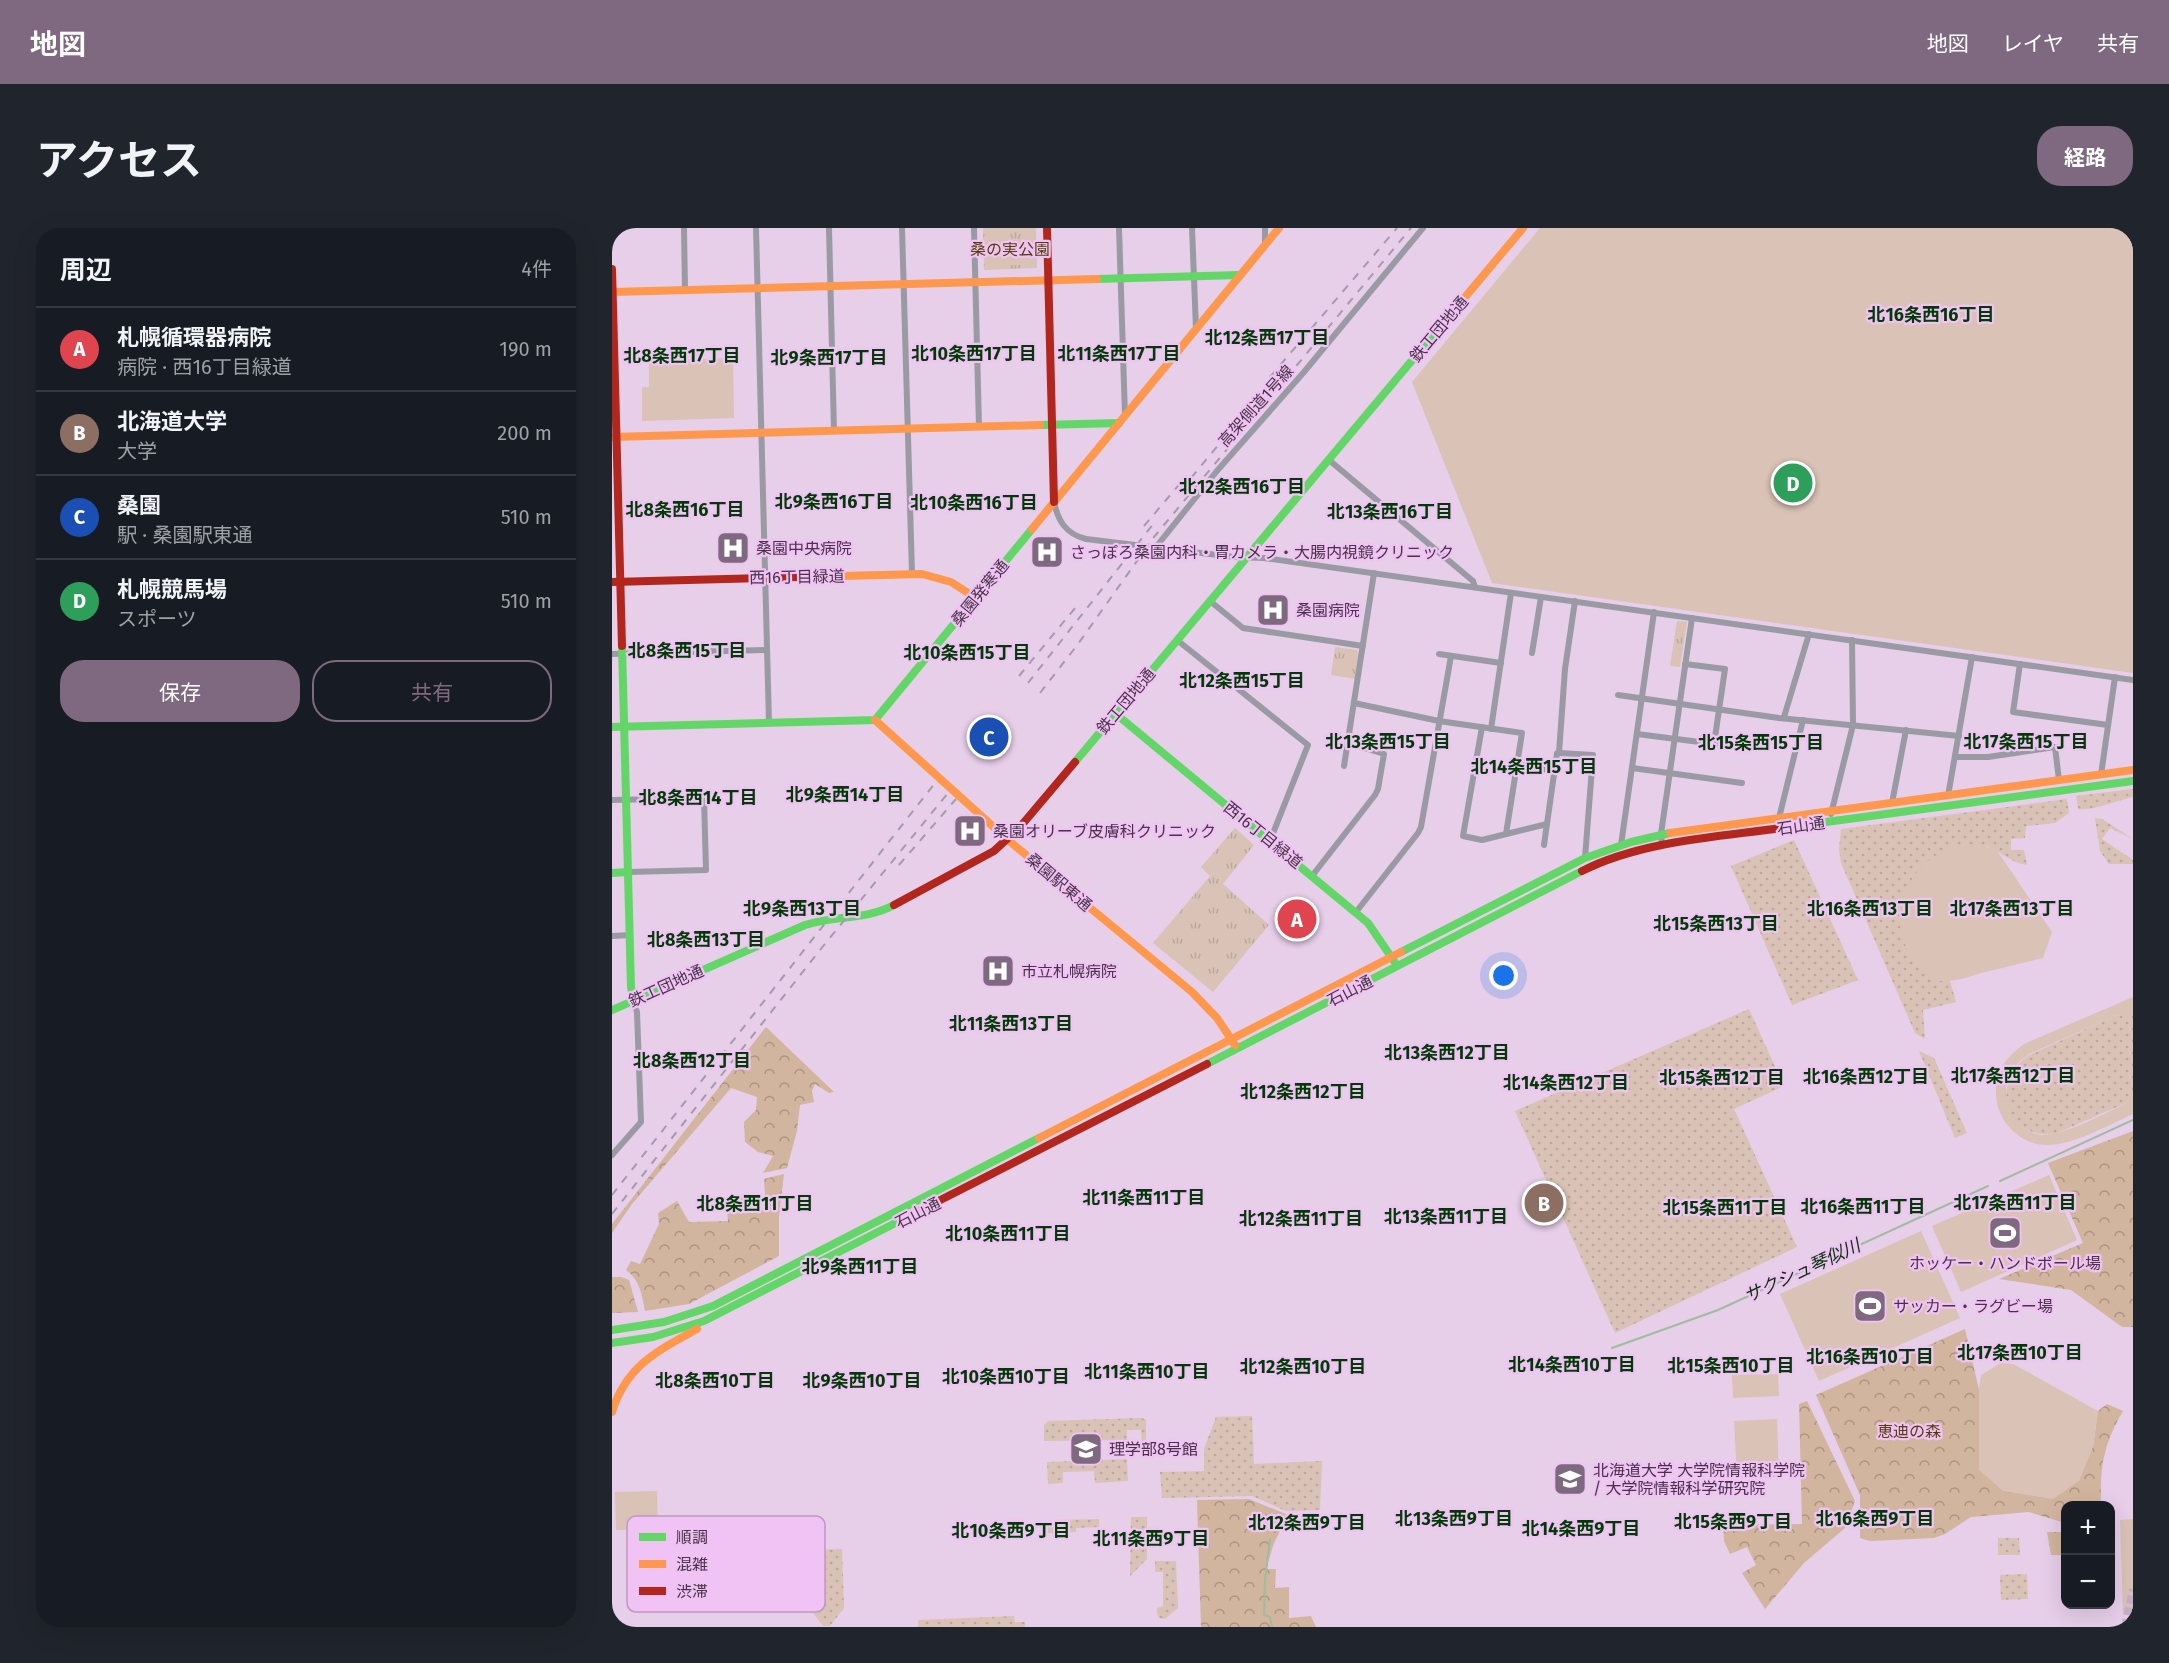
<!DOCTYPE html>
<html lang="ja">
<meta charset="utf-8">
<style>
:root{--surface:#171b24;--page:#20242c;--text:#f1f3f6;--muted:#9ea1a6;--line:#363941;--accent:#7e6980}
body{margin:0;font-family:"Fira Sans","Noto Sans JP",sans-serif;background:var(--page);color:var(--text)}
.controls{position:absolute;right:18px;bottom:18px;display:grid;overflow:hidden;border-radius:12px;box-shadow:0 6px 24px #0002}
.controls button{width:54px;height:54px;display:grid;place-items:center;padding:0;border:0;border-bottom:2px solid var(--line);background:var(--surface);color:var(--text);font:30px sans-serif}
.you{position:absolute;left:892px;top:748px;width:21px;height:21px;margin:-15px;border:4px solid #fff;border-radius:50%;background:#1a73e8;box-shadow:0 0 0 9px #1a73e833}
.badge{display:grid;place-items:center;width:39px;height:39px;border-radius:50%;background:var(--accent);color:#fff;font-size:20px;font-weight:700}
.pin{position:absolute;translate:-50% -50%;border:3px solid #fff;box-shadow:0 2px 6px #0006}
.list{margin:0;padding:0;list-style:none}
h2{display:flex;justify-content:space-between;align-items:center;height:78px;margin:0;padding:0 24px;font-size:26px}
h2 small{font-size:20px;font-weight:400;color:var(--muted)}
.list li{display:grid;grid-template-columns:39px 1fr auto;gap:18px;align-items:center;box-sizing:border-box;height:84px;padding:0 24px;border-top:2px solid var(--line)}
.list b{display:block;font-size:22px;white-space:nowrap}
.list p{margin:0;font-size:20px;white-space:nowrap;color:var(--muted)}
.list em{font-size:20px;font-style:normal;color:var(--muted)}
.actions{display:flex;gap:12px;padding:18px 24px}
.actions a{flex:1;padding:14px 0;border:2px solid var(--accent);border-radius:24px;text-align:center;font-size:21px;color:var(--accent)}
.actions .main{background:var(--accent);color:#fff}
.map{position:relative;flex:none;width:1521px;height:1399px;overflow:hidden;border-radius:24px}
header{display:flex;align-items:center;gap:36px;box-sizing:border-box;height:84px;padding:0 30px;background:var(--accent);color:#fff}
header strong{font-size:28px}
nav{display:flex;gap:33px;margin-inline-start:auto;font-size:21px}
.intro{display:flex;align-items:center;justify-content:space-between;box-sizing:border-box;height:144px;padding:0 36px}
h1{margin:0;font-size:42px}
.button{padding:15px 27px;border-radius:24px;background:var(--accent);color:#fff;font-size:21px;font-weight:700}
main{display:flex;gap:36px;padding:0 36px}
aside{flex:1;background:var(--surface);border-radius:24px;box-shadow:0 6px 24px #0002}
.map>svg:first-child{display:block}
.grass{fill:url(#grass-dots)}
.forest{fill:url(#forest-crowns)}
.park{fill:url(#park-tufts)}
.pitch{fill:#dac2b6}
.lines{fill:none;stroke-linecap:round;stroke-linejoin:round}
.stream{stroke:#a0bca0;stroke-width:2}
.secondary-tunnel{stroke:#c7afc9;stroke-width:8;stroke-dasharray:8 4;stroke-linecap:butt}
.street{stroke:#9a9aa5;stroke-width:6}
.fast{stroke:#63d668;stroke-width:8}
.slow{stroke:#ff974d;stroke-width:8}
.jam{stroke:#b3261e;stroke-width:8}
.rail{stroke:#a49ba9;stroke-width:2;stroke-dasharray:8 8;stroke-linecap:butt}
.labels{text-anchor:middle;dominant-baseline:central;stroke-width:4.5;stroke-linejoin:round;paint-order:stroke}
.park-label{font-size:16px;fill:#543e08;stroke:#f0c3f4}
.street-label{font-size:16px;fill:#463347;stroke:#f0c3f4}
.poi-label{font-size:16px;fill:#463347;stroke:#f0c3f4;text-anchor:start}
.neighbourhood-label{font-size:18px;font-weight:bold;fill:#003b05;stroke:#f0c3f4}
.water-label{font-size:18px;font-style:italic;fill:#003602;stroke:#f0c3f4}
.key{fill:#f0c3f4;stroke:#bd98c0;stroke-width:1.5}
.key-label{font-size:16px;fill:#463347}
</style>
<header>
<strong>地図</strong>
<nav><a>地図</a><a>レイヤ</a><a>共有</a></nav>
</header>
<div class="intro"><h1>アクセス</h1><a class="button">経路</a></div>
<main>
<aside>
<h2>周辺<small>4件</small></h2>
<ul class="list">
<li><span class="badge" style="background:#e0444e">A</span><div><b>札幌循環器病院</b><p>病院 · 西16丁目緑道</p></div><em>190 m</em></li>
<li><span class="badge" style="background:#8d6e63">B</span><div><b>北海道大学</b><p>大学</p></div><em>200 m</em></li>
<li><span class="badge" style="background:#1a4fb4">C</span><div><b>桑園</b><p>駅 · 桑園駅東通</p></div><em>510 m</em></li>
<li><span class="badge" style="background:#2e9e5b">D</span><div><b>札幌競馬場</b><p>スポーツ</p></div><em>510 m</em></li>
</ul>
<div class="actions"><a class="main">保存</a><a>共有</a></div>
</aside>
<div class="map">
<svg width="1521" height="1399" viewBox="0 0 1521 1399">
<defs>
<pattern id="grass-dots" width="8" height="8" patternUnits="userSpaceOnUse" patternTransform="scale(1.5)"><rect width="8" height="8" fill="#dac2b6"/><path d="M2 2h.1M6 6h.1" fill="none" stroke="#bca79e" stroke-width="1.8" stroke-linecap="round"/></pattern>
<pattern id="forest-crowns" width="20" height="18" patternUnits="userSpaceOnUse" patternTransform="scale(1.5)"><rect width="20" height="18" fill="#d2b59e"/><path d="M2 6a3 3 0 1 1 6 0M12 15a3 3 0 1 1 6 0" fill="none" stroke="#ac9483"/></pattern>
<pattern id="park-tufts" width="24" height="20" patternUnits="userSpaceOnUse" patternTransform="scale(1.5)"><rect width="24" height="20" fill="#dac2b6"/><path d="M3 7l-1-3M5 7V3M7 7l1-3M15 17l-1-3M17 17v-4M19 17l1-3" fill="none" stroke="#bca79e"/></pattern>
</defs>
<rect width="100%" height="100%" fill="#e7cee9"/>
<g class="grass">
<path d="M1521,561V569C1507,572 1477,584 1466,581L1464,568Z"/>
<path d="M1455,571L1457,585L1443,595L1414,598L1413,610L1399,611V622H1412L1415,637C1399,635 1389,623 1374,618L1327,752L1338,753L1344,774L1311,782L1313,811L1303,805L1229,635L1227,621L1229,601Z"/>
<path d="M1483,590L1490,591L1521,611L1498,600L1490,611L1521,632V636H1497L1488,623Z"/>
<path d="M1182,612L1246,752L1180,777L1119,638Z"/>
<path d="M1137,781L1172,858L1122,881L1185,1019L1003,1105L903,883Z"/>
<path d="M1518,786H1521V872L1443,906C1394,912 1376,856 1417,827L1503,788Z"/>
<path d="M1307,823L1322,830L1355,905L1343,910Z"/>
<path d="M640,1188L642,1236L710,1233L708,1282L674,1283L640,1268L550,1270L548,1244L592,1243V1221L604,1189Z"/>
<path d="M530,1190L534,1192V1221H530L529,1202H515V1212L432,1213V1197L436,1193Z"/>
<path d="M515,1231L516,1253L483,1255L482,1243L451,1244V1255L436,1256L435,1234Z"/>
<path d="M519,1289H535V1331L518,1348Z"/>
<path d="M487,1291V1299L464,1300V1304L436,1305V1297H444V1292Z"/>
<path d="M1386,1310H1407L1408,1327H1386Z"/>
<path d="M230,1321L232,1380L218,1398H211L198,1381L195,1322Z"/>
<path d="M543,1333H564L566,1380L553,1391L547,1390L545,1386V1380L551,1378V1344H543Z"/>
<path d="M1415,1346L1416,1371L1389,1372L1388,1347Z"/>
<path d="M402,1388L403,1394H413V1399H306V1392Z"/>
</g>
<g class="forest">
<path d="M154,799L222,864L217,865L203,856L200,863L202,874L188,877L185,903L175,940L151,945L161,928L146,924L133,914L132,894L144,882L145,869L119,860L20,976L0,1005V996Z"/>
<path d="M1521,903V1099H1510L1459,1062L1387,1051L1471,1015L1436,935Z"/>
<path d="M172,946L167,989V1028L77,1076L33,1083C30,1067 28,1052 14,1042L19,1033L28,1036L47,996L46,985L65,973L77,994L116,993L114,971L138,966L141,983L154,982L152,951Z"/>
<path d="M0,1049H9L17,1052L26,1084L0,1085Z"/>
<path d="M1353,1101L1367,1162V1242L1481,1219L1486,1183L1495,1176L1511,1183C1491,1217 1488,1239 1489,1277L1454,1278L1453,1295L1417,1284L1359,1289L1333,1306L1322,1310L1258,1313L1248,1310V1267L1204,1167Z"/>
<path d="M1195,1173L1243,1273L1233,1300L1192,1335L1153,1381L1130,1345L1144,1337L1135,1319L1118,1326L1112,1313L1111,1297L1190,1296L1187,1176Z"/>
<path d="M637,1271L676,1287L662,1315L654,1341H664L663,1360L677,1359V1390L699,1388L704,1399H589L585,1272Z"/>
<path d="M1435,1304H1453V1327H1439Z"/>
</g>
<g class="park">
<path d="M371,0H424L425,40L372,42Z"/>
<path d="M1065,393L1075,394L1068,439L1058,438Z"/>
<path d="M723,419L745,422L746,424L743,451L719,447Z"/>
<path d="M623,600L642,617L611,656L657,697L601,764L541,715L598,648L589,639Z"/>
</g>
<g class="pitch">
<path d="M928,0H1521V445L880,355L800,154Z"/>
<rect x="381" y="16" width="32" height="21"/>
<path d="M121,130L122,190L30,193V159H37V132Z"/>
<path d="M1362,616L1384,621L1440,704L1431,730C1410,735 1389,740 1369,745C1356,749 1342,754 1329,753C1315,751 1308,742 1301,731C1296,723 1290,712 1289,702C1282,658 1318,616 1362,616Z"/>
<path d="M1521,769V786L1503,788L1417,826C1409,832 1402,837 1398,846C1386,870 1402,904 1430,907C1450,909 1501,881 1521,872V886C1496,897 1461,918 1433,917C1399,915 1375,879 1387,846C1392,832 1402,823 1414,815Z"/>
<path d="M1437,947L1465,1012L1349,1064L1320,998Z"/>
<path d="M1309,1003L1348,1090L1207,1153L1168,1066Z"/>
<path d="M1389,1135L1401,1136L1486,1183L1481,1219L1467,1253L1441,1271L1391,1263L1367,1242V1162L1369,1147Z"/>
<path d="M1166,1146L1167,1168L1121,1170L1120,1147Z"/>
<path d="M1165,1191L1167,1249L1125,1250L1122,1193Z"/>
<path d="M45,1263L46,1301L4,1302L3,1264Z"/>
<path d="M1521,1291V1385L1511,1386L1508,1292Z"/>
</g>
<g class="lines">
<g class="stream">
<path d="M1388,953L1521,892"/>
<path d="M1000,1120L1106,1082L1376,958"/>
<path d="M658,1311L653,1352L652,1387L658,1389L660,1399"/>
</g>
<path class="secondary-tunnel" d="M1513,1399L1521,1361"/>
<g class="street">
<path d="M72,0L73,62"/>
<path d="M144,0L157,495"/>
<path d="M217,0L222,203"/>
<path d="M290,0L300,346"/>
<path d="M362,0L367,199"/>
<path d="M507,0L513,188"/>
<path d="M580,0L584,101"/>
<path d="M653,0V16"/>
<path d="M717,232L861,353L863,359"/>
<path d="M442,274C446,293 454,306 474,311L622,329L652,330L1521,452"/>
<path d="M544,319L604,244L692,144L811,0"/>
<path d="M598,373L631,400L751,418"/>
<path d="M565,412L696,517L658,613"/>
<path d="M920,425L929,369"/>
<path d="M0,426L155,422"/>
<path d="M827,426L889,435"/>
<path d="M1073,436L1113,441L1102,516"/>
<path d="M1408,436L1401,484L1496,497"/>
<path d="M1006,467L1167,490L1347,508"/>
<path d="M742,475L827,493L910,505L894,606"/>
<path d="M1172,489L1197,406"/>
<path d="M870,499L851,608L870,612L935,596"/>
<path d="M879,501L899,365"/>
<path d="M1025,506L1119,518"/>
<path d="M947,525L981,527L973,630"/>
<path d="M1343,529H1376L1443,519L1447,552"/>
<path d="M905,536L942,543"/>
<path d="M732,538L762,345"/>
<path d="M1020,540L1130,555"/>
<path d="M1489,547L1503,449"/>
<path d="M1336,568L1360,429"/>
<path d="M0,572L92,570L94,642L16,644"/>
<path d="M1280,575L1294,502"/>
<path d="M1219,586L1241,497L1240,412"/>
<path d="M1167,590L1191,492"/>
<path d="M932,617L945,525H947L953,441L963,373"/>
<path d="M1009,617L1042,384"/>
<path d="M1050,617L1049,606L1080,390"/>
<path d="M700,648L763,567L766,561L772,526L736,515"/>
<path d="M744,684L806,605L809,599L839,428"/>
<path d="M0,708L18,707"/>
<path d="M0,927L29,894L25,784L21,772"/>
</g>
<g class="fast">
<path d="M485,51L628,47"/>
<path d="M428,197L507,195"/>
<path d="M10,418L19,759L21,772"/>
<path d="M504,486L756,695L782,733"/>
<path d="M0,499L263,492L420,301"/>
<path d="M463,534L828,99"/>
<path d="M1169,600L1521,553"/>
<path d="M0,645L16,644"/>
<path d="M789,724L973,630L1019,614L1058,605"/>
<path d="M0,782L193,697C222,687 255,692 282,677"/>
<path d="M595,836L970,643"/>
<path d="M0,1102L52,1094L101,1078L427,910"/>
<path d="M0,1115L41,1109L92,1093L299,987"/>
</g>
<g class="slow">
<path d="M0,64L485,51"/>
<path d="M828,99L911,0"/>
<path d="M1,209L428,197"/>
<path d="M420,301L667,0"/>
<path d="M188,349L310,346L339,354L364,370"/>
<path d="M263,492L396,612L580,764L605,790L623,817"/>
<path d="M1058,605L1521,542"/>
<path d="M427,910L789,724"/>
<path d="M0,1184C14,1138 45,1123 85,1101"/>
</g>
<g class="jam">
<path d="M435,0L442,274"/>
<path d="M0,41L10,418"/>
<path d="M0,354L188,349"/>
<path d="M970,643C1029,613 1105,609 1169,600"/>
<path d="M282,677L382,623L408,599L463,534"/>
<path d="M299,987L595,836"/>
</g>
<g class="rail">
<path d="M658,149L785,0"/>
<path d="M569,262L667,144"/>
<path d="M532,298L571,252"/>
<path d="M407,448L468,374"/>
<path d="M416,455L542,295"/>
<path d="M428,465L466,416L542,309L799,0"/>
<path d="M287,637L344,571"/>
<path d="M0,967L323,555"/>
<path d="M0,986L208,722L336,565"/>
</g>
</g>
<defs>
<g id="hospital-square" transform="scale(1.725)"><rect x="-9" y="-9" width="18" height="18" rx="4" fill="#7e6980" stroke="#f0c3f4"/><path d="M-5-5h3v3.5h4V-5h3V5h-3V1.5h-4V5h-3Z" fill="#fff"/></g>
<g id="stadium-square" transform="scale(1.725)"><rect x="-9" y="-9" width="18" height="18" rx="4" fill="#7e6980" stroke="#f0c3f4"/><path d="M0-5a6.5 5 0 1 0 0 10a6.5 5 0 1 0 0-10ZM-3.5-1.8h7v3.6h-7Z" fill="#fff"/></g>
<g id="university-square" transform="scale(1.725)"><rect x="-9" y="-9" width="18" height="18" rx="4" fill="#7e6980" stroke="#f0c3f4"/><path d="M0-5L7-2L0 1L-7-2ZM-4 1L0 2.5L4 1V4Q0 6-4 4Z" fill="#fff"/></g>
</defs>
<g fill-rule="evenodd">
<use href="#hospital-square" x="121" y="320"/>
<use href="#hospital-square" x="435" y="324"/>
<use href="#hospital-square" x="661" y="382"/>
<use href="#hospital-square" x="358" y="603"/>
<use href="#hospital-square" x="386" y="743"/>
<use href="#stadium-square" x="1393" y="1005"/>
<use href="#stadium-square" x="1258" y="1078"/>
<use href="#university-square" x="474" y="1221"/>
<use href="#university-square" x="958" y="1251"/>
</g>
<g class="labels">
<g class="park-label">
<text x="398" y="21">桑の実公園</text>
<text x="1297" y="1203">恵迪の森</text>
</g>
<g class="street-label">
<text transform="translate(827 101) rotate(-50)">鉄工団地通</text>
<text transform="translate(644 178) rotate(-48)">高架側道1号線</text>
<text transform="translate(185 349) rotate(-1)">西16丁目緑道</text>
<text transform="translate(368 365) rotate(-51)">桑園発寒通</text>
<text transform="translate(514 473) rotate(-50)">鉄工団地通</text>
<text transform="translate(1189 598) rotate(-8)">石山通</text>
<text transform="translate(651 607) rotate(39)">西16丁目緑道</text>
<text transform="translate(447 654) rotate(40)">桑園駅東通</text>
<text transform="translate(54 758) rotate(-24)">鉄工団地通</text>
<text transform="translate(738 763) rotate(-27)">石山通</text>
<text transform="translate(306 985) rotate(-27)">石山通</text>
</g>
<g class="poi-label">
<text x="144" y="320">桑園中央病院</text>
<text x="458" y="324">さっぽろ桑園内科・胃カメラ・大腸内視鏡クリニック</text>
<text x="684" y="382">桑園病院</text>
<text x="381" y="603">桑園オリーブ皮膚科クリニック</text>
<text x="409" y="743">市立札幌病院</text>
<text x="1393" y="1035" text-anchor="middle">ホッケー・ハンドボール場</text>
<text x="1281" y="1078">サッカー・ラグビー場</text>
<text x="497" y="1221">理学部8号館</text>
<text x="981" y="1242">北海道大学 大学院情報科学院<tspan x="981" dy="18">/ 大学院情報科学研究院</tspan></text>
</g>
<g class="neighbourhood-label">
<text x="1319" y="87">北16条西16丁目</text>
<text x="655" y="110">北12条西17丁目</text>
<text x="362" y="126">北10条西17丁目</text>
<text x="507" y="126">北11条西17丁目</text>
<text x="70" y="128">北8条西17丁目</text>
<text x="217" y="130">北9条西17丁目</text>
<text x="630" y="259">北12条西16丁目</text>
<text x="222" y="274">北9条西16丁目</text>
<text x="362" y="275">北10条西16丁目</text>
<text x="73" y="282">北8条西16丁目</text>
<text x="778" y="284">北13条西16丁目</text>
<text x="75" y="423">北8条西15丁目</text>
<text x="355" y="425">北10条西15丁目</text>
<text x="630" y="453">北12条西15丁目</text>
<text x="776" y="514">北13条西15丁目</text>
<text x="1414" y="514">北17条西15丁目</text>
<text x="1149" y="515">北15条西15丁目</text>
<text x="922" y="539">北14条西15丁目</text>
<text x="233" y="567">北9条西14丁目</text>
<text x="86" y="570">北8条西14丁目</text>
<text x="190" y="681">北9条西13丁目</text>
<text x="1258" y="681">北16条西13丁目</text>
<text x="1400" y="681">北17条西13丁目</text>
<text x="1104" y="696">北15条西13丁目</text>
<text x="94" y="712">北8条西13丁目</text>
<text x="399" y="796">北11条西13丁目</text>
<text x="835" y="825">北13条西12丁目</text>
<text x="80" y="833">北8条西12丁目</text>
<text x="1401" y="848">北17条西12丁目</text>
<text x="1254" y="849">北16条西12丁目</text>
<text x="1110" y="850">北15条西12丁目</text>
<text x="954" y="855">北14条西12丁目</text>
<text x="691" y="864">北12条西12丁目</text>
<text x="532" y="970">北11条西11丁目</text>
<text x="1403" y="975">北17条西11丁目</text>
<text x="143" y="976">北8条西11丁目</text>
<text x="1251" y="979">北16条西11丁目</text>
<text x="1113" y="980">北15条西11丁目</text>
<text x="834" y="989">北13条西11丁目</text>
<text x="689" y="991">北12条西11丁目</text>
<text x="396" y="1006">北10条西11丁目</text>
<text x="248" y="1039">北9条西11丁目</text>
<text x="1408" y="1125">北17条西10丁目</text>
<text x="1258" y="1129">北16条西10丁目</text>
<text x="960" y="1137">北14条西10丁目</text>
<text x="1119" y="1138">北15条西10丁目</text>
<text x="691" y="1139">北12条西10丁目</text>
<text x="535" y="1144">北11条西10丁目</text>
<text x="394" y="1149">北10条西10丁目</text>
<text x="103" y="1153">北8条西10丁目</text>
<text x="250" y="1153">北9条西10丁目</text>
<text x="842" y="1291">北13条西9丁目</text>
<text x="1263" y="1291">北16条西9丁目</text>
<text x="1121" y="1294">北15条西9丁目</text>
<text x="695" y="1295">北12条西9丁目</text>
<text x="969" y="1301">北14条西9丁目</text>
<text x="399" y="1303">北10条西9丁目</text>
<text x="539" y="1311">北11条西9丁目</text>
</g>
<g class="water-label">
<text transform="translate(1190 1043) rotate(-25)">サクシュ琴似川</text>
</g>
</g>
<rect x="15" y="1288" width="198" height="96" rx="9" class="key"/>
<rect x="27" y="1305" width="27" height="8" fill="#63d668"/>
<rect x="27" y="1332" width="27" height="8" fill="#ff974d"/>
<rect x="27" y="1359" width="27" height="8" fill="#b3261e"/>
<g class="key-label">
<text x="64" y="1315">順調</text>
<text x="64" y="1342">混雑</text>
<text x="64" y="1369">渋滞</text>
</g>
</svg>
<div class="controls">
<button>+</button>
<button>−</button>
</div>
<div class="you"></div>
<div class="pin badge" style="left:685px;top:691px;background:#e0444e">A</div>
<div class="pin badge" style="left:932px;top:975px;background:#8d6e63">B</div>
<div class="pin badge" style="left:377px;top:509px;background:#1a4fb4">C</div>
<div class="pin badge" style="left:1181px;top:255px;background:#2e9e5b">D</div>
</div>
</main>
